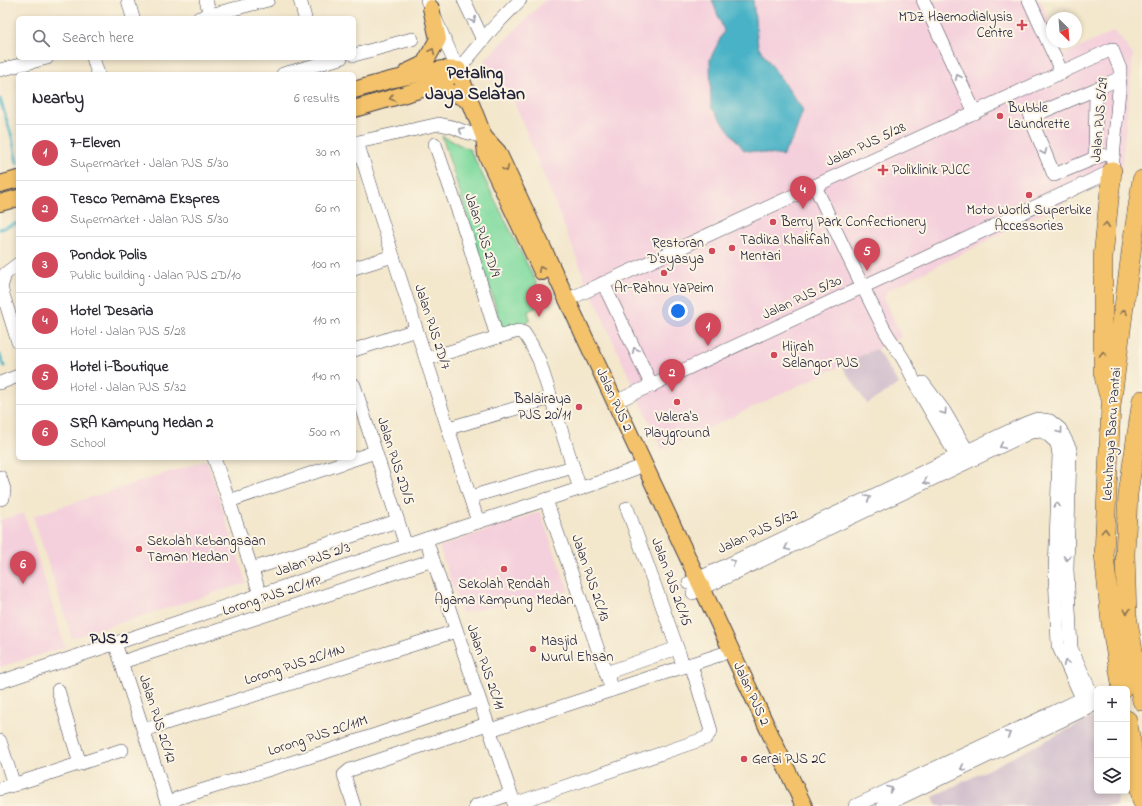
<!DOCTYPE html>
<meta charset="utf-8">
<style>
:root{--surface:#fff;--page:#f2f2f3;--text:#2b2b33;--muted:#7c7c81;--line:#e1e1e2;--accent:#d1495b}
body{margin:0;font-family:"Indie Flower",sans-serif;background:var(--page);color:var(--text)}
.controls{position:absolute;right:12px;bottom:12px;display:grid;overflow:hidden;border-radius:6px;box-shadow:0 2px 6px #0003}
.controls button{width:36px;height:36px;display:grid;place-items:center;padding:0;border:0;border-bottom:1px solid var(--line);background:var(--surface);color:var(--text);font:20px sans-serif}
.compass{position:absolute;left:1046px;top:12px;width:36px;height:36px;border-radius:50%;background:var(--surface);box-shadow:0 2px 6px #0003;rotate:155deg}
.you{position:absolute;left:678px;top:311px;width:14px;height:14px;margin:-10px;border:3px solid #fff;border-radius:50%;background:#1a73e8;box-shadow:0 0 0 6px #1a73e833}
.badge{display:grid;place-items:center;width:26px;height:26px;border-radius:50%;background:var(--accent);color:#fff;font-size:13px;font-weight:700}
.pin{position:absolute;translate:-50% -33px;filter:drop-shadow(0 1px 2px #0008)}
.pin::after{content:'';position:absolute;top:21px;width:14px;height:12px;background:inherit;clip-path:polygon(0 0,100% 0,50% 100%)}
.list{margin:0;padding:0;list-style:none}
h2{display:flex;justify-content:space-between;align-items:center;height:52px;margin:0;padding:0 16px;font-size:17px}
h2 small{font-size:13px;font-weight:400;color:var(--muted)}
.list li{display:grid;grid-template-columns:26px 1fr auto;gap:12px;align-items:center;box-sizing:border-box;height:56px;padding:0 16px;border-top:1px solid var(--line)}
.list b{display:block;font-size:15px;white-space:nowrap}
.list p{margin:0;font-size:13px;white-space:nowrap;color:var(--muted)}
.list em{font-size:13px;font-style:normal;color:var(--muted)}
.icon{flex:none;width:22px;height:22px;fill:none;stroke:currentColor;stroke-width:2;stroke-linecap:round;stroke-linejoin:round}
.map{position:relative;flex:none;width:1142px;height:806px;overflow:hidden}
.search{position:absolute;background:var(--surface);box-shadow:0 2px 6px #0003;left:16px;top:16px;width:340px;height:44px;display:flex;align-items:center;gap:10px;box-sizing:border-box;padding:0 14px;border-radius:6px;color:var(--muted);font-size:15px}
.panel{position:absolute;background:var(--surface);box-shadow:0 2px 6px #0003;left:16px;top:72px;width:340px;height:388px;border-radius:6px}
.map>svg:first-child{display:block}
.built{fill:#f4cfdc}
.industrial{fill:#d0bdcc}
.green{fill:#83dba0;stroke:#527e6e}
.water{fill:#48b2c6;stroke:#356a80}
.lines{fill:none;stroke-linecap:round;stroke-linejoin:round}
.stream{stroke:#48b2c6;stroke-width:3}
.minor-casing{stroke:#414051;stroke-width:14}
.major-casing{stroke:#414051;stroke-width:18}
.highway-casing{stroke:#414051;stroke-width:20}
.minor{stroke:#fff;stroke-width:13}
.major{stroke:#f3c26a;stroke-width:16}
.highway{stroke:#f3c26a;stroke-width:19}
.oneway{stroke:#9c9ca7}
.oneway2{stroke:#8a7252}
.poi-dot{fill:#d1495b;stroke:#fcf5e5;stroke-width:1.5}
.labels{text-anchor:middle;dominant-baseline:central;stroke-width:4;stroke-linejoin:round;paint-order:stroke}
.poi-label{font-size:14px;fill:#22223b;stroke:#fcf5e5;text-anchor:start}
.street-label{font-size:14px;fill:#22223b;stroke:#fcf5e5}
.quarter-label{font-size:16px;font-weight:bold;fill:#22223b;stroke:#fcf5e5}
.district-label{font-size:18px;font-weight:bold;fill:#22223b;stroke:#fcf5e5}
</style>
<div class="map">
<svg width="1142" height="806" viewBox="0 0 1142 806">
<rect width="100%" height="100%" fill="#fcf5e5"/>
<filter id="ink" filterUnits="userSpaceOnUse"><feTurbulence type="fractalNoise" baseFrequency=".025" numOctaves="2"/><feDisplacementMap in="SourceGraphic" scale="8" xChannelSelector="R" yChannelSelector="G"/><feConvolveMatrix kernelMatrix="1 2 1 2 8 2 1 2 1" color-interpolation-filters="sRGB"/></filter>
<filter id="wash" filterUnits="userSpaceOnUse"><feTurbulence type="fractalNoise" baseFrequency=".012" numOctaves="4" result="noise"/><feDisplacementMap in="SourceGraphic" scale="16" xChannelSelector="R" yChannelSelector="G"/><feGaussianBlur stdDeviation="0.9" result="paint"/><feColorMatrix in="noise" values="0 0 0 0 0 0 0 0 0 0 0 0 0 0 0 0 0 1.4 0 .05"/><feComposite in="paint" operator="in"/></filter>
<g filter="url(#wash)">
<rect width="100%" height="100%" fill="#f3e7cc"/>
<g class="built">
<path d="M545,0H1040L1052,28V42H1058L1064,55L1115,31L1133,55L1121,174L887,291L884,299L902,337L662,450L585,279L512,96L484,61Z"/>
<path d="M207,460L246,583L72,638L33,516Z"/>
<path d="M540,512L569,591L462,613L439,547Z"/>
<path d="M24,513L65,647L0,667V520Z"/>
</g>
<g class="industrial">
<path d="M876,349L899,384L867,404L841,365Z"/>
<path d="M1097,715V791H1119L1117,806H937L933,797Z"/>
</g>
<path class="green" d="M442,136L470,150L534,278L545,304L528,311L530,321L503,330Z"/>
<path class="water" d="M712,0H753L758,46L803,110L793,139L782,156L744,150L711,107L710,59L724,31Z"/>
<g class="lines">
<g class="stream">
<path d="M0,99L12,137L17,163"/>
<path d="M0,229L18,223"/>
<path d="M0,355L4,366"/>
</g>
</g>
</g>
<g filter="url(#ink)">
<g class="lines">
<g class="minor-casing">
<g id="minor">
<path d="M128,0L133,18"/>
<path d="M206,0L210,15"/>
<path d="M300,0L305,18"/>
<path d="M427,0L458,70L492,29L520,0"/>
<path d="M464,0L483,40"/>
<path d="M923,0L975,113"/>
<path d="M1029,0L1062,73"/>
<path d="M199,18L268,0"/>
<path d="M354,55L412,39"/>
<path d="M93,58L98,74"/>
<path d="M0,70L47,58"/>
<path d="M283,74L341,58"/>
<path d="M357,142L393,256L478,522"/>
<path d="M354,143L439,124L453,127L465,132L484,137"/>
<path d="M435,144L466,234L497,337"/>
<path d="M1103,155L1095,158L1096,89L1120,78"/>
<path d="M1095,158L1054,175L1030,117L1096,89"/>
<path d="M815,186C837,234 860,282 884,329C894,347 908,362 914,382L961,464"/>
<path d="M18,264L5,274L1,288L18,342"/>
<path d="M354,268L393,256"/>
<path d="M603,283L652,386"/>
<path d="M567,300L1112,49L1120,69V78L1112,171L615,402"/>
<path d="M354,350L416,330"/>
<path d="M426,359L518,331L524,333L531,344L539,360L580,489"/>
<path d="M0,383L18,376"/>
<path d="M923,383L944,411L971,457"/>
<path d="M354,385L406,546"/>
<path d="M449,428L551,398"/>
<path d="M214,458L229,501L260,594"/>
<path d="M0,477L4,489L3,498L0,499"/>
<path d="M470,497L573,467"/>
<path d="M546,500L612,690"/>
<path d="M229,501L375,452"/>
<path d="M627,508L684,667"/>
<path d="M426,539L515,806"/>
<path d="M252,569L397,521"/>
<path d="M689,583L1026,423L1037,419L1050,421L1060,429L1070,449L1067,569L1071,648L1096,704L883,806"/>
<path d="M693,593L1031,432L1042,431L1048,435L1057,443L1059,455L1055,572L1058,645L1087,709"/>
<path d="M115,643L168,806"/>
<path d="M122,662L433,560"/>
<path d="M606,673L677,648"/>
<path d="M0,682L426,539L597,483L645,465"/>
<path d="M58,690L80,764"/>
<path d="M144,730L456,631"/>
<path d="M490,730L722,654"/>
<path d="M0,741L14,785"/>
<path d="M0,789L122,750"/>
<path d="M514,804L706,738L711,731L691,664"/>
<path d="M167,806L178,798L325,752L479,700"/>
<path d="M354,806L344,775L350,770L487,724"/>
<path d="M475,806L511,794"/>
<path d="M855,806L1090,695"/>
</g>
</g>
<g class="major-casing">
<g id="major">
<path d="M458,70L484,137L498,152L804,806"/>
<path d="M407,72L424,64L438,39L431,8"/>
<path d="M429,87C445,89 457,93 470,102"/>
<path d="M354,90L390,80L442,69L458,70"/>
<path d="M354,109L429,87L445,81L458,70"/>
<path d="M484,137L486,154L542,272"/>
<path d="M0,184L18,179"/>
<path d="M0,203L18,198"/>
</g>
</g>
<g class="highway-casing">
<g id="highway">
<path d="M1108,393L1103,372V257L1112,171"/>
<path d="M1142,400L1128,494L1125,554L1127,616L1142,701"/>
<path d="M1122,689L1111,623L1104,554L1111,406L1133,238L1142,180"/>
<path d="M1127,720L1142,801"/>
</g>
</g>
<use href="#minor" class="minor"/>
<use href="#major" class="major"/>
<use href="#highway" class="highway"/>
</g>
<defs><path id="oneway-chevron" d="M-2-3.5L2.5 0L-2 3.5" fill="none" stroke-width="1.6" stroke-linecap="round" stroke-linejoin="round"/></defs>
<g class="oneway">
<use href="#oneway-chevron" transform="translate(473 20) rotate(64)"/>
<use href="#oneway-chevron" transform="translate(958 77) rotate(-115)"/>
<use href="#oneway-chevron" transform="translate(461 130) rotate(-158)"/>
<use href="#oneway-chevron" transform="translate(1044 152) rotate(68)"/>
<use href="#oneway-chevron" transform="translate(635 350) rotate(-115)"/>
<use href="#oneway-chevron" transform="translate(944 412) rotate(56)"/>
<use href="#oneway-chevron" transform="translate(1060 431) rotate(53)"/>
<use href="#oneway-chevron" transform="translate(1002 446) rotate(155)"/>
<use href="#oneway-chevron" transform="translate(926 482) rotate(155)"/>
<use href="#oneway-chevron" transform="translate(868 498) rotate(-25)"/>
<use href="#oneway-chevron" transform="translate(1057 505) rotate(-88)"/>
<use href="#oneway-chevron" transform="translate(787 548) rotate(155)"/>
<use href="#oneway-chevron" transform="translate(1067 558) rotate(91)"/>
<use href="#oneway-chevron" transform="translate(733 562) rotate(-25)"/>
<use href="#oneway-chevron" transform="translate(1066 663) rotate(-114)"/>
<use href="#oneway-chevron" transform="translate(1008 734) rotate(-25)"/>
<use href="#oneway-chevron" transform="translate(963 768) rotate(155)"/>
<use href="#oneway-chevron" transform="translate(890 789) rotate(-25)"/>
</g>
<g class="oneway2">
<use href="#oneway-chevron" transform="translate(432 51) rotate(-64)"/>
<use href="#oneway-chevron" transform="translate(392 98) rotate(164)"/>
<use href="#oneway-chevron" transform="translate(506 169) rotate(65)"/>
<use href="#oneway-chevron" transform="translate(1106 225) rotate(-85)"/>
<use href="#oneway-chevron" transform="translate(541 269) rotate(-115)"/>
<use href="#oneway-chevron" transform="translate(1124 312) rotate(-83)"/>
<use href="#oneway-chevron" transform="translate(1103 354) rotate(-90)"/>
<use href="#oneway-chevron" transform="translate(1105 531) rotate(-87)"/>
<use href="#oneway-chevron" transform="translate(1127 611) rotate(87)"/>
</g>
</g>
<g class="poi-dot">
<path d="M1020 19h4v4h4v4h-4v4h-4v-4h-4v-4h4z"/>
<circle cx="1000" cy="116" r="4"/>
<path d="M881 164h4v4h4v4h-4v4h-4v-4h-4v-4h4z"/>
<circle cx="1029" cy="195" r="4"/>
<circle cx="773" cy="222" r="4"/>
<circle cx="732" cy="248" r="4"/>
<circle cx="712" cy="251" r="4"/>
<circle cx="664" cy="273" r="4"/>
<circle cx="774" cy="355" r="4"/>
<circle cx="677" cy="402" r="4"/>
<circle cx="579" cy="407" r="4"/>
<circle cx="139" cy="549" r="4"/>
<circle cx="504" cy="569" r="4"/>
<circle cx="533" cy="649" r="4"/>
<circle cx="744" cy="759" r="4"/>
</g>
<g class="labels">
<g class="poi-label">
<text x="1013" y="17" text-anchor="end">MDZ Haemodialysis<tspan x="1013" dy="16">Centre</tspan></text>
<text x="1008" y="108">Bubble<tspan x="1008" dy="16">Laundrette</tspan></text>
<text x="892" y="170">Poliklinik PJCC</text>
<text x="1029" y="210" text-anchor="middle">Moto World Superbike<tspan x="1029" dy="16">Accessories</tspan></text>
<text x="781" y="222">Berry Park Confectionery</text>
<text x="740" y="240">Tadika Khalifah<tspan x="740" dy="16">Mentari</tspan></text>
<text x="704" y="243" text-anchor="end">Restoran<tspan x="704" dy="16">D'syasya</tspan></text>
<text x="664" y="288" text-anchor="middle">Ar-Rahnu YaPeim</text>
<text x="782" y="347">Hijrah<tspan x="782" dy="16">Selangor PJS</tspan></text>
<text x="571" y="399" text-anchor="end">Balairaya<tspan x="571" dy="16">PJS 20/11</tspan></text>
<text x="677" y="417" text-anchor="middle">Valera's<tspan x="677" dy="16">Playground</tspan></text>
<text x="147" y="541">Sekolah Kebangsaan<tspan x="147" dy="16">Taman Medan</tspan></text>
<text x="504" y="584" text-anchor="middle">Sekolah Rendah<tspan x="504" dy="16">Agama Kampung Medan</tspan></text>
<text x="541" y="641">Masjid<tspan x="541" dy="16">Nurul Ehsan</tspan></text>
<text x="752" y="759">Gerai PJS 2C</text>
</g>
<g class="street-label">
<text transform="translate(1100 120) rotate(-85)">Jalan PJS 5/29</text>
<text transform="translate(866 145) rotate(-25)">Jalan PJS 5/28</text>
<text transform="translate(482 235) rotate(72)">Jalan PJS 2D/9</text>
<text transform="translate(802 298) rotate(-25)">Jalan PJS 5/30</text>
<text transform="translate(432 327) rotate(72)">Jalan PJS 2D/7</text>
<text transform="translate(614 400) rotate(65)">Jalan PJS 2</text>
<text transform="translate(1112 434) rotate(-86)">Lebuhraya Baru Pantai</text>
<text transform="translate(395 461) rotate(72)">Jalan PJS 2D/5</text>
<text transform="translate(758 532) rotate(-25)">Jalan PJS 5/32</text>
<text transform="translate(313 560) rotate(-19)">Jalan PJS 2/3</text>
<text transform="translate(590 578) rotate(71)">Jalan PJS 2C/13</text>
<text transform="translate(671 582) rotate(70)">Jalan PJS 2C/15</text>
<text transform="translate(272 596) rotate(-18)">Lorong PJS 2C/11P</text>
<text transform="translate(295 665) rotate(-18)">Lorong PJS 2C/11N</text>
<text transform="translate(485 667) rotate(71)">Jalan PJS 2C/11</text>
<text transform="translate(751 694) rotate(65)">Jalan PJS 2</text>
<text transform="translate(157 719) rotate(72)">Jalan PJS 2C/12</text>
<text transform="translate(318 736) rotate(-18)">Lorong PJS 2C/11M</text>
</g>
<g class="quarter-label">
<text x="109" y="639">PJS 2</text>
</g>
<g class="district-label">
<text x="475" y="74">Petaling<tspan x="475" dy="21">Jaya Selatan</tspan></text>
</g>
</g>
</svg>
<div class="controls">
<button>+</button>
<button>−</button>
<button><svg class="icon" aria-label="layers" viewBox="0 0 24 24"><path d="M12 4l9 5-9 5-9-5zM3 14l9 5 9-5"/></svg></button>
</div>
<svg class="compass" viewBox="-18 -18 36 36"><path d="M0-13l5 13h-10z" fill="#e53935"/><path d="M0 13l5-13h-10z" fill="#7c7c81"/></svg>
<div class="you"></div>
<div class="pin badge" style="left:708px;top:346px">1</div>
<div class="pin badge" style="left:672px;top:392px">2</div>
<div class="pin badge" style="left:539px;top:317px">3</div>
<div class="pin badge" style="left:803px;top:209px">4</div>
<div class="pin badge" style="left:867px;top:271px">5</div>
<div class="pin badge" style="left:23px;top:584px">6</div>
<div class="search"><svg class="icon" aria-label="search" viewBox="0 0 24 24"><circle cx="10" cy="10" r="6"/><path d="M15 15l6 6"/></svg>Search here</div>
<section class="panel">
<h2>Nearby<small>6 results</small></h2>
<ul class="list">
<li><span class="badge">1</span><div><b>7-Eleven</b><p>Supermarket · Jalan PJS 5/30</p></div><em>30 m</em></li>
<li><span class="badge">2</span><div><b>Tesco Pernama Ekspres</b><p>Supermarket · Jalan PJS 5/30</p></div><em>60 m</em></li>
<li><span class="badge">3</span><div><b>Pondok Polis</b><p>Public building · Jalan PJS 2D/10</p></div><em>100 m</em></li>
<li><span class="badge">4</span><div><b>Hotel Desaria</b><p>Hotel · Jalan PJS 5/28</p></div><em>110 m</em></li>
<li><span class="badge">5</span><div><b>Hotel i-Boutique</b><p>Hotel · Jalan PJS 5/32</p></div><em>140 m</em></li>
<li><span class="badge">6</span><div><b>SRA Kampung Medan 2</b><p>School</p></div><em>500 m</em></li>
</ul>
</section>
</div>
